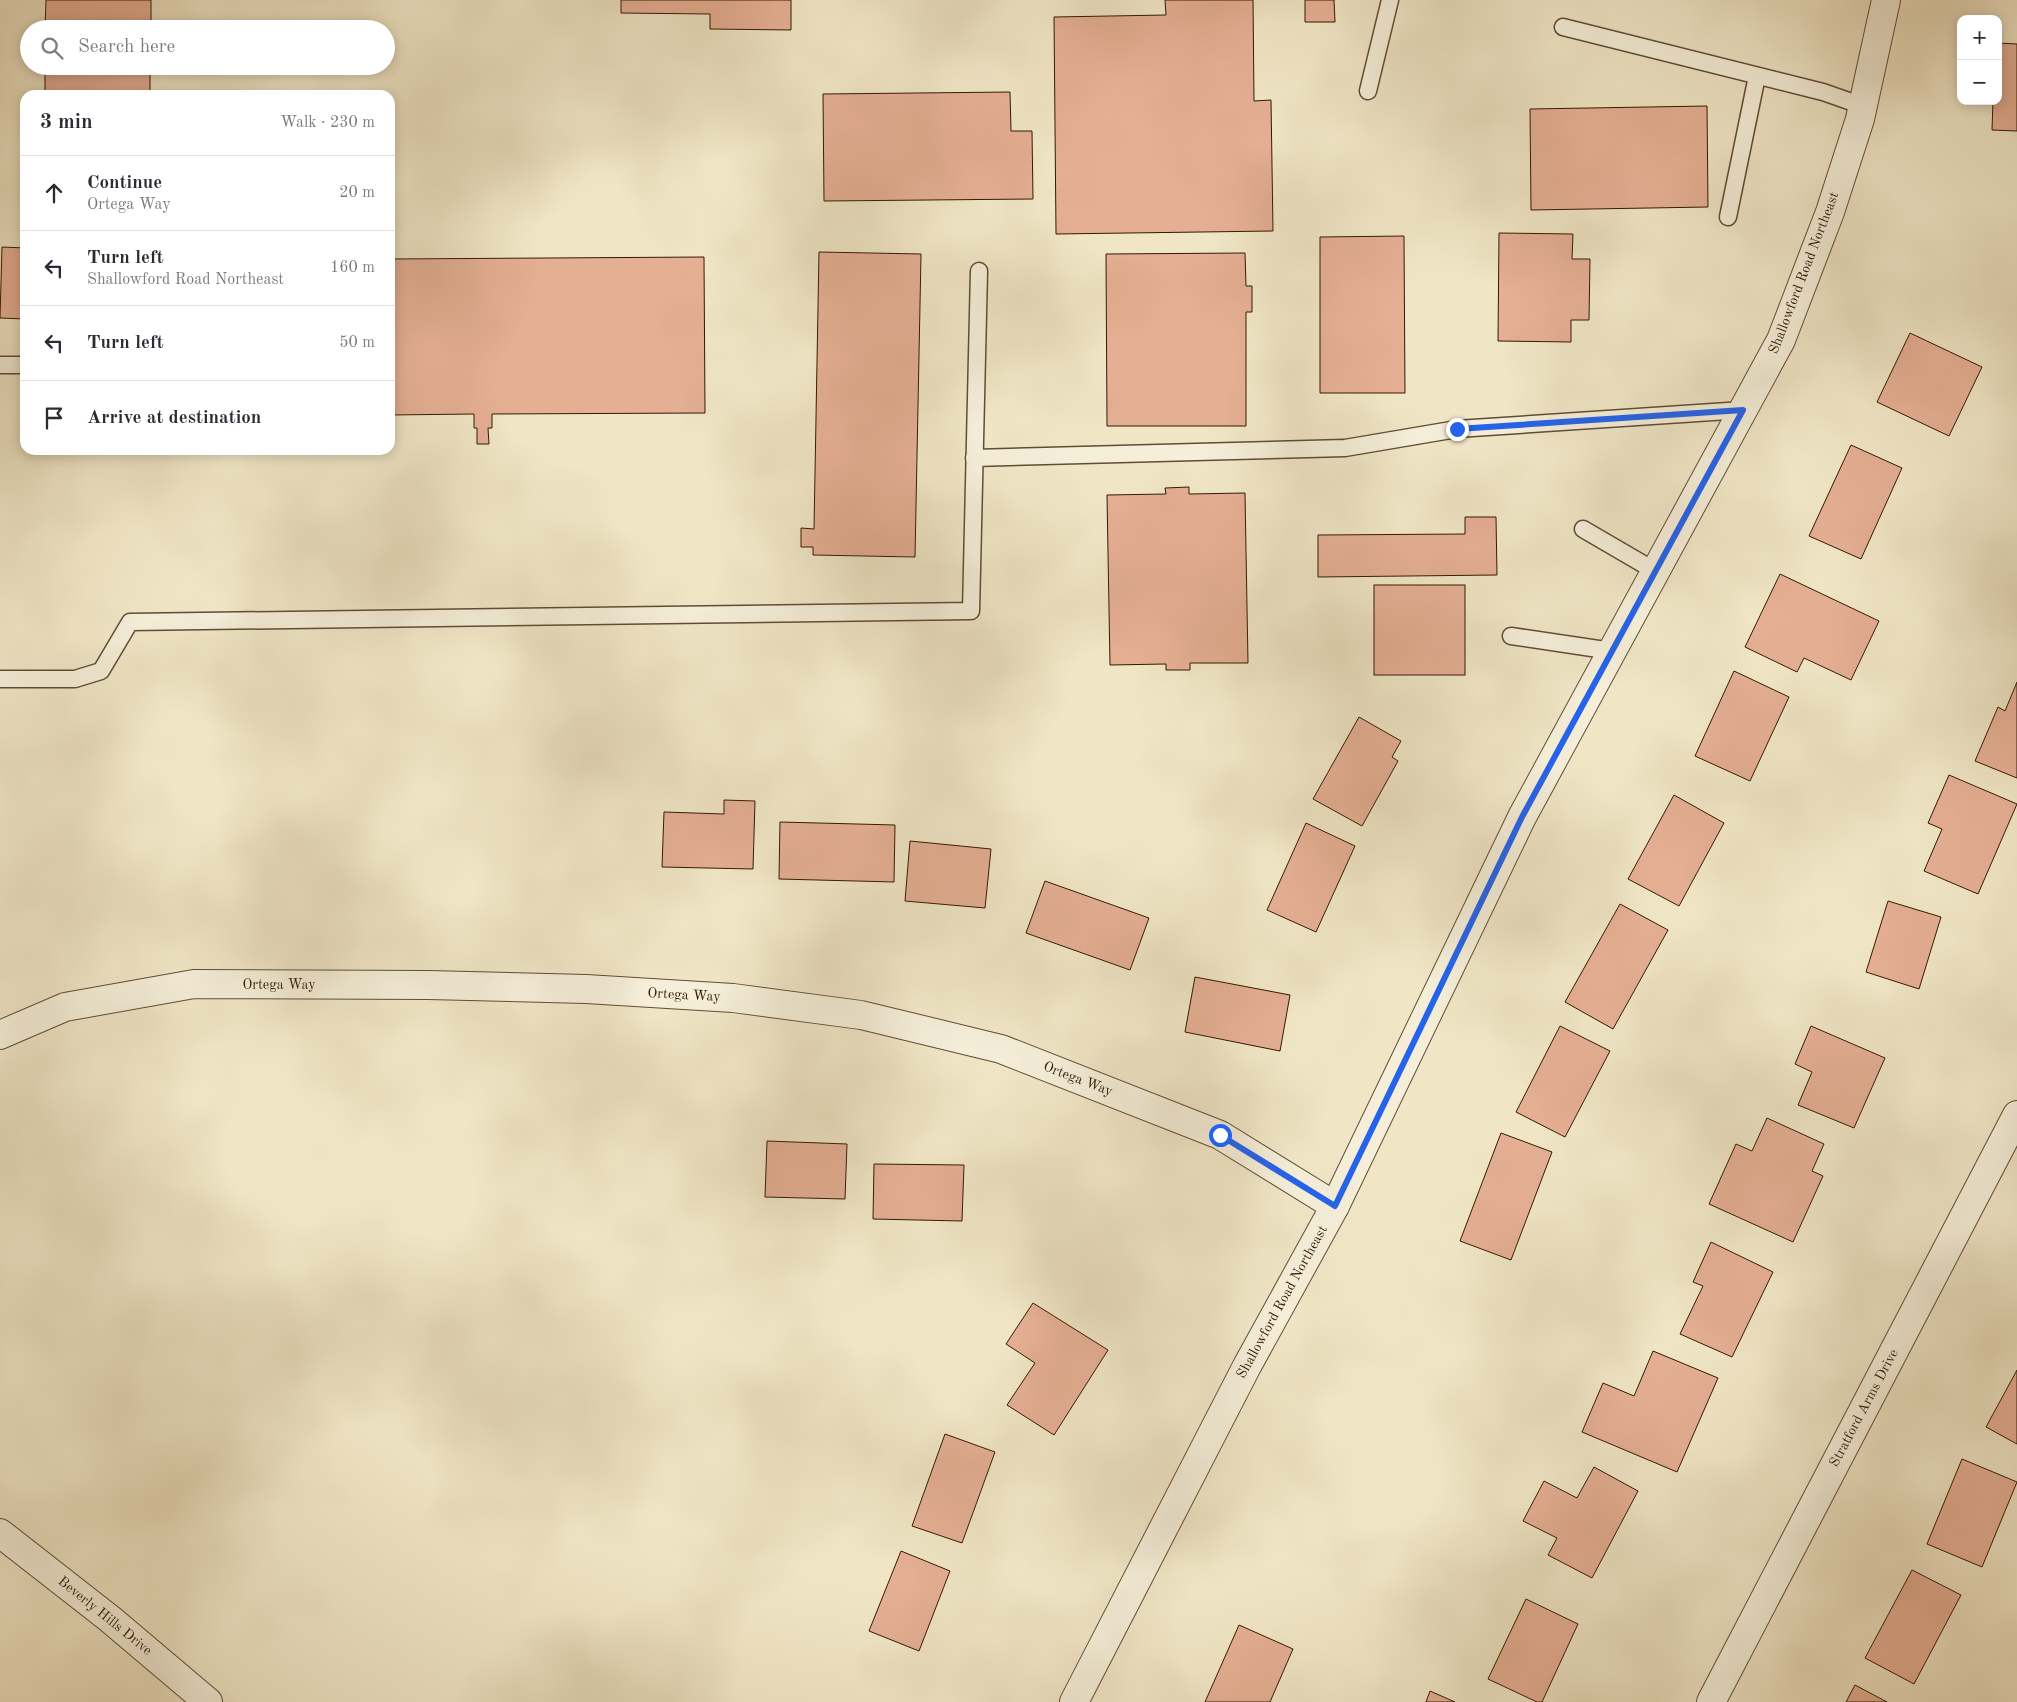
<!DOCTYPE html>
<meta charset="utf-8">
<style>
:root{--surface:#fff;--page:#f2f2f3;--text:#2b2b33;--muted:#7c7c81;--line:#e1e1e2}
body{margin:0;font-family:"Old Standard TT",serif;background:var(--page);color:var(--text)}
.controls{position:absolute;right:15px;top:15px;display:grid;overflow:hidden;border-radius:10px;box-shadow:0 2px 12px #0003}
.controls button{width:45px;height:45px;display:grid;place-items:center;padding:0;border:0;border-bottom:1px solid var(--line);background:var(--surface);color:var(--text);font:25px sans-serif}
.stop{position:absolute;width:15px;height:15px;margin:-11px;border:4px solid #2563eb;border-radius:50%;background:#fff}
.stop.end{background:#2563eb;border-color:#fff;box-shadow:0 1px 5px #0008}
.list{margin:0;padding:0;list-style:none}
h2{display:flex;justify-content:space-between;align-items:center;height:65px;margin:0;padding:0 20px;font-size:21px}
h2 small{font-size:16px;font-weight:400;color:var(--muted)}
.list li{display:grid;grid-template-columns:32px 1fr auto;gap:15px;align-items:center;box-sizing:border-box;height:75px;padding:0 20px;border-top:1px solid var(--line)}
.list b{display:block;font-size:19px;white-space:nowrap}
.list p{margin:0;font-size:16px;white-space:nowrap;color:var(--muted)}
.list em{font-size:16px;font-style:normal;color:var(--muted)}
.icon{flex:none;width:28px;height:28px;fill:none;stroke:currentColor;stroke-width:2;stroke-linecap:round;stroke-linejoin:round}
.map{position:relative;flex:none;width:2017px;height:1702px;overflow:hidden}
.search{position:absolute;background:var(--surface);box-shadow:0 2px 12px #0003;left:20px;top:20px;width:375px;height:55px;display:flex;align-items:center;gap:12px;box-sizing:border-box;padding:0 18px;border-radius:28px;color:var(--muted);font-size:19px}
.panel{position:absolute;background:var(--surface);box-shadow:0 2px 12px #0003;left:20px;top:90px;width:375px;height:365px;border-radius:15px}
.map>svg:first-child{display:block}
.building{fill:#e5af94;stroke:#331903}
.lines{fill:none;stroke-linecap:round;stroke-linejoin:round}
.service-casing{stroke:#624c34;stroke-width:19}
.minor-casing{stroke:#624c34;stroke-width:30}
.tertiary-casing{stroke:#624c34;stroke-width:30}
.service{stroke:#f5efda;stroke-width:16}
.minor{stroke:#f5efda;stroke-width:28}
.tertiary{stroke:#f5efda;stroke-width:28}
.route{stroke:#2563eb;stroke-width:6}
.labels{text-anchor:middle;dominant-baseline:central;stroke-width:4;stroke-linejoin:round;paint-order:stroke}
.street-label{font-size:14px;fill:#331903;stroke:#f5efda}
</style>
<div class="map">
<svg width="2017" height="1702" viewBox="0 0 2017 1702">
<rect width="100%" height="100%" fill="#f0e6c6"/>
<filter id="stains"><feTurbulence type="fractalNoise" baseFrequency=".004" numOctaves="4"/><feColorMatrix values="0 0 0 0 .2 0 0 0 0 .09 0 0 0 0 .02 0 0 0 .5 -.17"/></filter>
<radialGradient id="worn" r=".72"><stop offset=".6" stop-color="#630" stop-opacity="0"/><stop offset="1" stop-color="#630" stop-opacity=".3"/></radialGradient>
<g class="building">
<path d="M46,0H151V29H45Z"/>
<path d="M621,0H791V30L710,29V14L621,13Z"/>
<path d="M1165,0H1253L1254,101L1271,100L1273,231L1056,234L1054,17L1166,15Z"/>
<path d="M1305,0H1334L1335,22H1305Z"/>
<path d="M1998,43L2017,44V131L1992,130L1993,101H1998Z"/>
<rect x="45" y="66" width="105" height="29"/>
<path d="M1010,92L1011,131H1032L1033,199L824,201L823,94Z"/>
<path d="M1707,106L1708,207L1531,210L1530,109Z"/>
<path d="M1499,233L1573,234L1572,259H1590L1589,320H1571V342L1498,341Z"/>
<path d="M1404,236L1405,393H1320V237Z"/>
<path d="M2,247L25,248V319L0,318Z"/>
<path d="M819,252L921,254L915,557L813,555V547H801V528L814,529Z"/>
<path d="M1245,253L1246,286H1252V312H1246V426H1107L1106,254Z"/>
<path d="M704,257L705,413L492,414V428H488L489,444H477V428H474V414L390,415V259Z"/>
<path d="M1910,333L1982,367L1949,436L1877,402Z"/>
<path d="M1851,445L1902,468L1861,559L1809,536Z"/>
<path d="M1189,487V494L1245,493L1248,663H1190V670H1166V664L1110,665L1107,495L1166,494L1165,488Z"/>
<path d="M1465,517H1496L1497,575L1318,577V535L1465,534Z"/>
<path d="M1780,574L1879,621L1851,680L1804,658L1797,672L1745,647Z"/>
<rect x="1374" y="585" width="91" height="90"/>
<path d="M1734,671L1789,697L1750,781L1695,756Z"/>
<path d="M2017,682V778L1975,761L1998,707L2005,711Z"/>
<path d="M1359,717L1401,741L1392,757L1398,761L1362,826L1313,799Z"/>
<path d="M1949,775L2017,804L1978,894L1924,871L1942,829L1928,823Z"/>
<path d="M1674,795L1724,823L1679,906L1628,879Z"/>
<path d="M724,800L755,801L753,869L662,867L664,812L724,814Z"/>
<path d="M780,822L895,825L894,882L779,879Z"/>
<path d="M1306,823L1355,846L1316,932L1267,910Z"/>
<path d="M910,841L991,849L985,908L905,901Z"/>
<path d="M1045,881L1149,918L1130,970L1026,933Z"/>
<path d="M1888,901L1941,917L1919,989L1866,972Z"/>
<path d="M1620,904L1668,930L1613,1029L1565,1002Z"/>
<path d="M1195,977L1290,995L1280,1051L1185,1032Z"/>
<path d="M1560,1026L1610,1051L1565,1137L1516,1112Z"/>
<path d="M1811,1026L1885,1058L1854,1128L1798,1105L1812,1072L1795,1064Z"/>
<path d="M1767,1118L1824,1144L1812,1171L1823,1176L1793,1242L1709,1204L1736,1144L1752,1151Z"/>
<path d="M1501,1133L1552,1152L1511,1260L1460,1241Z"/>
<path d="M767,1141L847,1144L845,1199L765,1197Z"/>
<path d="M874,1164L964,1165L962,1221L873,1219Z"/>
<path d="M1711,1242L1773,1272L1732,1357L1680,1334L1703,1286L1693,1282Z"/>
<path d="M1033,1303L1108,1350L1054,1435L1007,1405L1035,1363L1006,1344Z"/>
<path d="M1653,1351L1718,1378L1677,1472L1582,1432L1603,1383L1634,1396Z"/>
<path d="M2017,1370V1444L1986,1427Z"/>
<path d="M945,1434L995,1452L962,1543L912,1526Z"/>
<path d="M1962,1459L2017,1482L1982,1567L1927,1544Z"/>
<path d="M1594,1467L1638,1491L1592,1578L1548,1555L1557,1538L1523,1521L1544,1481L1577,1498Z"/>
<path d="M901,1551L950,1571L919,1651L869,1631Z"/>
<path d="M1912,1570L1961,1595L1914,1684L1865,1658Z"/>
<path d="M1526,1599L1578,1624L1542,1702H1537L1488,1679Z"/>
<path d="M1239,1625L1293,1649L1270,1702H1205Z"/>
<path d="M1855,1685L1887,1702H1846Z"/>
<path d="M1430,1691L1455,1702H1426Z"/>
</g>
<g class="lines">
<g class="service-casing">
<g id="service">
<path d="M1563,27L1823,92L1863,106"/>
<path d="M1368,91L1390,0"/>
<path d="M1728,217L1757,76"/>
<path d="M0,365H25"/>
<path d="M974,458L1345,448L1457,429L1743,410"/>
<path d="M1583,529L1655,571"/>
<path d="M1511,636L1612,651"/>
<path d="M0,679H75L101,671L130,622L971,611L979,271"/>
</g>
</g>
<g class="minor-casing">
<g id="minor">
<path d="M0,1035L65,1007L194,984L428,985L586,989L733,998L861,1015L1001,1049L1220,1135L1335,1206"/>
<path d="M0,1533L110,1619L208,1702"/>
<path d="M1711,1702L2017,1115"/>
</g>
</g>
<g class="tertiary-casing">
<path id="tertiary" d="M1074,1702L1247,1366L1335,1206L1522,817L1781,340L1830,212L1860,119L1886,0"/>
</g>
<use href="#service" class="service"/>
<use href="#minor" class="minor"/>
<use href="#tertiary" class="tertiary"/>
</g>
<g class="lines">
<path class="route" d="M1220,1135L1335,1206L1522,817L1743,410L1457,429"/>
</g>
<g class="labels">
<g class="street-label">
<text transform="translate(1804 273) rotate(-69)">Shallowford Road Northeast</text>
<text x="279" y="985">Ortega Way</text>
<text transform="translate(684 995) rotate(3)">Ortega Way</text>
<text transform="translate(1078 1079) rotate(21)">Ortega Way</text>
<text transform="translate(1282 1302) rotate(-61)">Shallowford Road Northeast</text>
<text transform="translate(1864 1408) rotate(-62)">Stratford Arms Drive</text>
<text transform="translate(105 1616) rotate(39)">Beverly Hills Drive</text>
</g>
</g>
<rect width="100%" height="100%" filter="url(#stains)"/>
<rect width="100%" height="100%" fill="url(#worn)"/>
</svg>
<div class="controls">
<button>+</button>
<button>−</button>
</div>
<div class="stop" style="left:1220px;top:1135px"></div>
<div class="stop end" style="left:1457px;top:429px"></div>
<div class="search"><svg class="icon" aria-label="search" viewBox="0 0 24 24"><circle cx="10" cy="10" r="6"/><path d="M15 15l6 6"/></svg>Search here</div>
<section class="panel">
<h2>3 min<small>Walk · 230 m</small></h2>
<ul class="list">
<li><svg class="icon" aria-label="ahead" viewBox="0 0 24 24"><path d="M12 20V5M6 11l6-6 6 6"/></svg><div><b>Continue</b><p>Ortega Way</p></div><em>20 m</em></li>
<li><svg class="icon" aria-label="left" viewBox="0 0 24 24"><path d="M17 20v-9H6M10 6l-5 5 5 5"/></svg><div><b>Turn left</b><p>Shallowford Road Northeast</p></div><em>160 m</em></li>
<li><svg class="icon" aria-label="left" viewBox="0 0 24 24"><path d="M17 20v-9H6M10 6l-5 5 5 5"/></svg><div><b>Turn left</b></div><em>50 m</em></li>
<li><svg class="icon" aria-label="arrive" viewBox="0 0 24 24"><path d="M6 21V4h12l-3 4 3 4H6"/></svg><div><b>Arrive at destination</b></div></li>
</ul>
</section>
</div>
